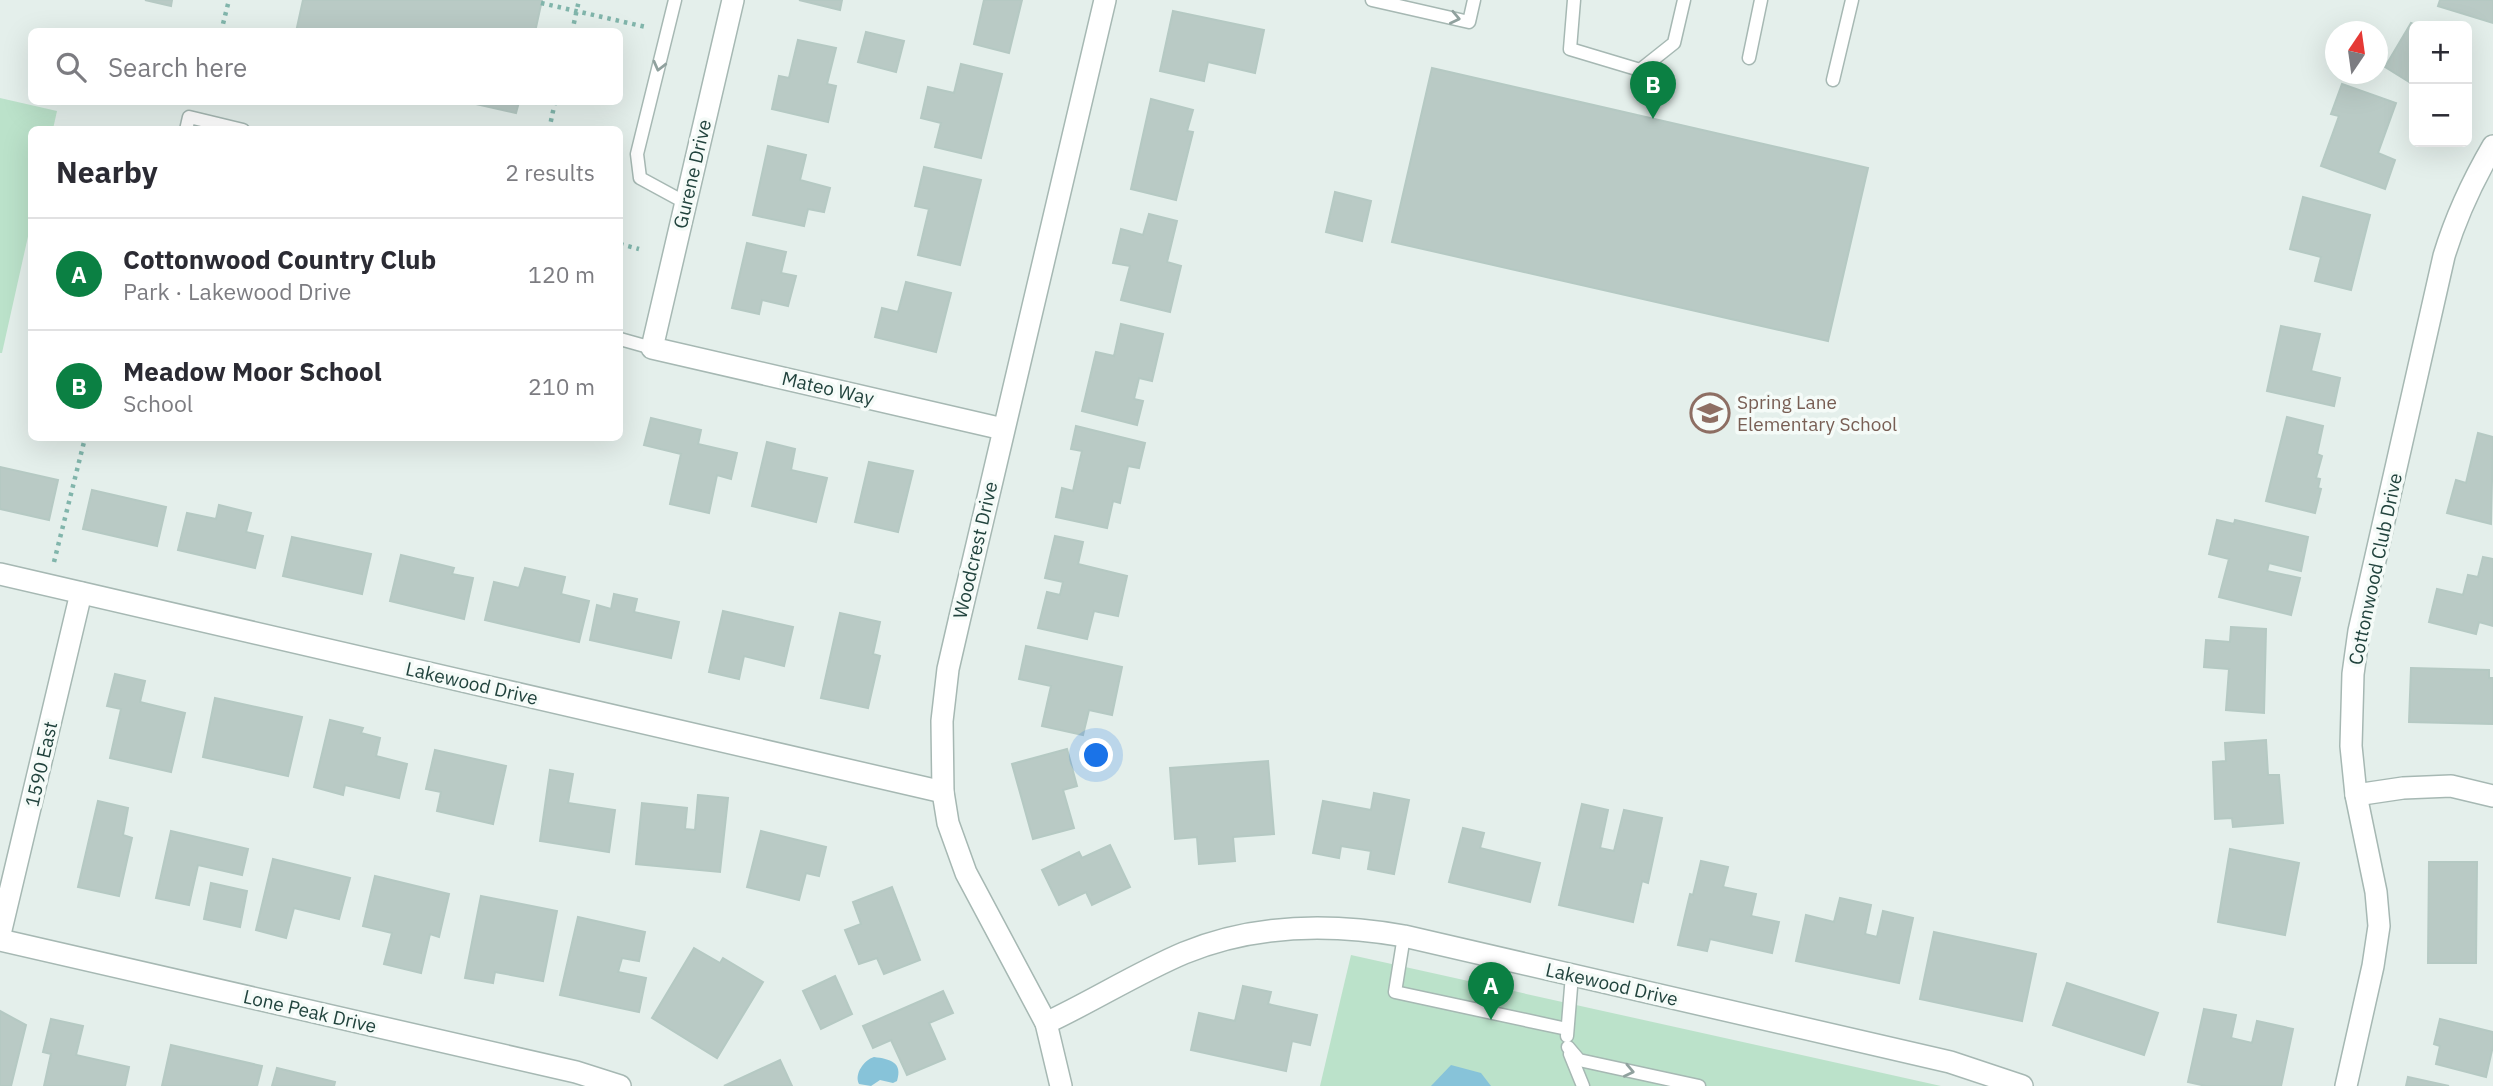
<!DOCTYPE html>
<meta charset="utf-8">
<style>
:root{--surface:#fff;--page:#f7f7f7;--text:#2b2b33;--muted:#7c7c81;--line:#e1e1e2;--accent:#0b8043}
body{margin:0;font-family:"IBM Plex Sans",sans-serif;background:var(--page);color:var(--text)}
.controls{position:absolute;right:21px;top:21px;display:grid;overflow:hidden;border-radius:10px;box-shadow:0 7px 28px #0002}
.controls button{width:63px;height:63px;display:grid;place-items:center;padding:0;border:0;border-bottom:2px solid var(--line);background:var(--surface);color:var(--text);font:35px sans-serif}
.compass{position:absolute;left:2325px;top:21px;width:63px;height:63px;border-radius:50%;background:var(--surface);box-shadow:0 7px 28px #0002;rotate:13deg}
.you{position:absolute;left:1097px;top:756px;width:24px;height:24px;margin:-18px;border:5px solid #fff;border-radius:50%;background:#1a73e8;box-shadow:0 0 0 10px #1a73e833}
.badge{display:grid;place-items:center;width:46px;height:46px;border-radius:50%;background:var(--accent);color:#fff;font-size:23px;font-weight:700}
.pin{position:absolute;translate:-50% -58px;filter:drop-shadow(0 2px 4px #0008)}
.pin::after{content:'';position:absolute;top:37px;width:24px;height:21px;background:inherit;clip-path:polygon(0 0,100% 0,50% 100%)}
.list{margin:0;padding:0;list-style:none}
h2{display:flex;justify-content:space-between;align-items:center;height:91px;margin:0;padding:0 28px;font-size:30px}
h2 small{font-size:23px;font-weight:400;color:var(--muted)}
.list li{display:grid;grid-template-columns:46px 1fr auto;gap:21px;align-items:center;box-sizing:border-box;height:112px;padding:0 28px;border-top:2px solid var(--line)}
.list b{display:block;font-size:26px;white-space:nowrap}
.list p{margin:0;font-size:23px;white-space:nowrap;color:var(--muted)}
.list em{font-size:23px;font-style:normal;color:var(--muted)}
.icon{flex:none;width:38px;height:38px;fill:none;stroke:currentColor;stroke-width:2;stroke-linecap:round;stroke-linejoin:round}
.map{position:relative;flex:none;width:2493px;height:1086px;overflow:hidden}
.search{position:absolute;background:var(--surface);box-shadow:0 7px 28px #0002;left:28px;top:28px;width:595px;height:77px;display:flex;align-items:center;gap:18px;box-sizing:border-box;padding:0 24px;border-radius:10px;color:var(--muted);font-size:26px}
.panel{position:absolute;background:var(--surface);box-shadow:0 7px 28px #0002;left:28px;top:126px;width:595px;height:315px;border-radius:10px}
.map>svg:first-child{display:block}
.green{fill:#bbe2ca}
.water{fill:#87c3d9}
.building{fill:#b9cac5;stroke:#b5c9c3;stroke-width:2}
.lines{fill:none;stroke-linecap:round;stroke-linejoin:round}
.lane-casing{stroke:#a6b8b3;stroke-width:15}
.street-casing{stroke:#a6b8b3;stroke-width:24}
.path{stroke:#81b5ab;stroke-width:4.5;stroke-dasharray:3.5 5;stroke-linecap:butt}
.lane{stroke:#fff;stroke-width:12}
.street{stroke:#fff;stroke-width:21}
.oneway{stroke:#90a19e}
.labels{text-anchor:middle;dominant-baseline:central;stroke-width:7;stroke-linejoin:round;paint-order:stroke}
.street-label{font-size:19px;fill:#21433d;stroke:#f5fbf8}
.education-label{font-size:19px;fill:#785e54;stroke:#f5fbf8;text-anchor:start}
</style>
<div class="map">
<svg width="2493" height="1086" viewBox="0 0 2493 1086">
<rect width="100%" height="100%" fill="#e4efeb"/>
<g class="green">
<path d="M0,98L57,111L53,129L32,130L31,223L2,353H0Z"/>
<path d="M1351,955L1941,1086H1320Z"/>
</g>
<g class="water">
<path d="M874,1057C890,1059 903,1062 897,1081L893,1083L880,1080L871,1086L859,1084C854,1074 864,1060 874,1057Z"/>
<path d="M1451,1065L1481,1073L1491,1086H1431Z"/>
</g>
<g class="building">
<path d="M145,0H172L171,6Z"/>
<path d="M303,0H542L535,32H296Z"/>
<path d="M799,0H842L840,10Z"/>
<path d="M984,0H1022L1009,53L974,44Z"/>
<path d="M2440,0H2493V23L2438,6Z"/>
<path d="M1173,11L1264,30L1255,73L1208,62L1204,81L1160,71Z"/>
<path d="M2411,23L2417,26H2414V85L2385,67Z"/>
<path d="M866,32L904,41L896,72L858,62Z"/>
<path d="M798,40L836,48L827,84L836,86L828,122L772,109L779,76L789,78Z"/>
<path d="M961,64L1002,74L981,158L935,147L941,123L921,118L928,87L954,93Z"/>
<path d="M1432,68L1868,168L1828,341L1392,242Z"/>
<path d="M2342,84L2396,103L2378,153L2395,160L2385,189L2321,166L2339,116L2331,114Z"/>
<path d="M1151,99L1193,110L1187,131L1193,132L1176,200L1131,189Z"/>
<path d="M467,102H519L516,113Z"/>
<path d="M768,146L806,155L800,180L830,188L824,212L808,209L804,226L753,215Z"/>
<path d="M924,167L981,180L960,265L918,255L929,209L915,206Z"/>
<path d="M1335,192L1371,201L1362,241L1326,232Z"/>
<path d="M2303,197L2370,215L2351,290L2315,281L2321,257L2290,249Z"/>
<path d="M1149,214L1177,221L1167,262L1181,266L1170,312L1121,300L1130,266L1113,263L1121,229L1143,235Z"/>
<path d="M747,243L786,252L781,273L796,276L788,306L762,300L759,314L732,308Z"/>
<path d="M906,282L951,293L936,352L875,337L882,308L898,312Z"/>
<path d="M1121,324L1163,334L1152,381L1139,378L1134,399L1143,401L1137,425L1082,411L1096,352L1114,356Z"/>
<path d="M2281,326L2320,334L2311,371L2340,378L2334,406L2267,391Z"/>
<path d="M2287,417L2323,426L2317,454L2322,456L2316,478L2320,479L2318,488L2321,489L2315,513L2266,501Z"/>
<path d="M651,418L701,430L698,444L737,453L731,479L717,475L709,513L670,504L681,454L644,445Z"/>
<path d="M1076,426L1145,443L1139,468L1128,466L1120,503L1113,501L1107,528L1056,517L1062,488L1073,491L1082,451L1071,449Z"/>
<path d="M2478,433L2493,437L2491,524L2447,513L2456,480L2466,483Z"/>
<path d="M767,442L795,449L791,470L827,478L816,522L752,506Z"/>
<path d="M869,462L913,471L898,532L855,522Z"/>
<path d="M0,467L58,480L49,520L0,509Z"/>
<path d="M92,490L166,507L157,546L83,529Z"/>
<path d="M219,505L251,513L246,532L263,536L255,568L178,550L187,513L216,519Z"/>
<path d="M2217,520L2234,524L2235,520L2308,537L2301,571L2269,563L2267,571L2300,578L2291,615L2219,597L2229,559L2209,554Z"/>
<path d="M1055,536L1083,542L1078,564L1127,576L1118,616L1094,611L1087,639L1038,628L1047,592L1060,595L1063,582L1045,578Z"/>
<path d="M292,537L371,554L362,594L283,576Z"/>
<path d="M401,555L454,568L452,574L473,578L464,619L390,601Z"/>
<path d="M2483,557L2493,559V626L2479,622L2476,634L2429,622L2437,589L2463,595L2468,575L2478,577Z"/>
<path d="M525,568L565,577L561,594L589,601L579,642L485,620L494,582L519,588Z"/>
<path d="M614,594L637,599L634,612L679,622L671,658L590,640L597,605L611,609Z"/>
<path d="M723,611L793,627L784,666L744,656L739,679L709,672Z"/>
<path d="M840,613L880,622L873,654L880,656L868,708L821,698Z"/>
<path d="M2231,627L2266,629L2264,713L2226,710L2229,669L2204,667L2206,640L2230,642Z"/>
<path d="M1026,646L1122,667L1112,715L1089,710L1083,735L1042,726L1051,686L1019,679Z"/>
<path d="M2411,668L2489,670V678H2493V724L2409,722Z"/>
<path d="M115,674L145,681L140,702L185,713L171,772L110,758L121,709L107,706Z"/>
<path d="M215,698L302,717L288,776L203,757Z"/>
<path d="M330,720L363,728L361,733L380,738L376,756L407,764L399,798L345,785L343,795L314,787Z"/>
<path d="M2266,740L2268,775H2279L2283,823L2233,827L2232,818L2215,819L2213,762L2226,761L2225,743Z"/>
<path d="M1067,749L1077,786L1063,790L1074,828L1033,839L1012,764Z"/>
<path d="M435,750L506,766L493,824L437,811L441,792L426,789Z"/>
<path d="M1268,761L1274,834L1233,837L1235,861L1199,864L1197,837L1175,839L1170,768Z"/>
<path d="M550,770L573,774L568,803L615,810L609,852L540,841Z"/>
<path d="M1374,793L1409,800L1394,874L1368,869L1371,851L1341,846L1339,858L1313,853L1323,801L1371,810Z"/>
<path d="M698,795L728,798L720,872L636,864L642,803L687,808L685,829L695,830Z"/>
<path d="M98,801L128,808L123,835L132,838L119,896L78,887Z"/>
<path d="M1582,804L1608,810L1600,848L1614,851L1624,810L1662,818L1648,883L1642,881L1633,922L1559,905Z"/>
<path d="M1463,828L1484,833L1480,848L1540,863L1530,902L1449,882Z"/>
<path d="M171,831L248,849L242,875L198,865L189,905L156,898Z"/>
<path d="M761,831L826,847L819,876L806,873L799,900L747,887Z"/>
<path d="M1110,845L1130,887L1092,905L1086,892L1059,905L1042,870L1079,852L1082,858Z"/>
<path d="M2230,849L2299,863L2285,935L2218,922Z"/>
<path d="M273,859L350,878L339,919L294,908L286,938L256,930Z"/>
<path d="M1701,861L1728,867L1723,887L1756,894L1751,916L1779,922L1772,953L1710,939L1707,951L1678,945L1690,894L1693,895Z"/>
<path d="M2429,862H2477L2476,963H2428Z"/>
<path d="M375,876L449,894L439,937L430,934L421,973L384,964L392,933L363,926Z"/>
<path d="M211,883L247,891L240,927L204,919Z"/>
<path d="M892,887L920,960L884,974L877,958L859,964L845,930L861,924L853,902Z"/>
<path d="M481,896L557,911L543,981L495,972L493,983L465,978Z"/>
<path d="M1840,898L1871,905L1865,934L1877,937L1883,911L1913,918L1899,983L1796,961L1806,915L1834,922Z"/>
<path d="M578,917L645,932L639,961L622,958L618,972L646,978L639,1012L560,995Z"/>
<path d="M1934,932L2036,954L2022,1021L1920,999Z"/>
<path d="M694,948L720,963L723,958L763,982L717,1058L652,1018Z"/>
<path d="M835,976L852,1014L821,1029L803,991Z"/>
<path d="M2067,983L2158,1013L2144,1055L2053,1025Z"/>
<path d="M1243,986L1271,992L1268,1004L1317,1015L1310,1045L1292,1041L1286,1071L1191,1050L1199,1013L1235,1021Z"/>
<path d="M943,991L953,1013L929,1023L945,1059L907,1075L891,1040L873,1048L863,1026Z"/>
<path d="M2204,1009L2236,1015L2231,1038L2252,1043L2257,1021L2293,1029L2281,1086H2206L2188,1082Z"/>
<path d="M0,1011L26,1025L11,1086H0Z"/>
<path d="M51,1019L83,1026L76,1055L129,1067L125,1086H44L51,1054L43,1052Z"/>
<path d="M2440,1019L2493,1032V1046L2486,1077L2436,1064L2440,1046L2434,1044Z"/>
<path d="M171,1045L262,1066L257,1086H162Z"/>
<path d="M780,1060L792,1086H724Z"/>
<path d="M277,1068L335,1082L334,1086H272Z"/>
<path d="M2408,1077L2449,1086H2406Z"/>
</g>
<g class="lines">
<g class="lane-casing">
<g id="lane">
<path d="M675,0L637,154L640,178L686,203"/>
<path d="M1372,0L1469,22L1474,0"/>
<path d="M1574,0L1570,49L1640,70L1674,43L1684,0"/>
<path d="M1749,58L1761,0"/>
<path d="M1833,80L1852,0"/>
<path d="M186,130L189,117L243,130"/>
<path d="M620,339L652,348"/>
<path d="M1404,936L1395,992L1567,1029"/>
<path d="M1567,1036L1572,975"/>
<path d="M1568,1047L1579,1060L1699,1086"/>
<path d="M1570,1054L1583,1086"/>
</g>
</g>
<g class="street-casing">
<g id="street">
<path d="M733,0L652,348L1003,429"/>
<path d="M0,574L943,792"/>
<path d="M2356,795L2403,788L2451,786L2493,796"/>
<path d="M0,934L81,593"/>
<path d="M0,940L576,1072L620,1086"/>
<path d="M1046,1023C1093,1001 1137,973 1184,953C1254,924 1330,923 1404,936L1950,1062L2022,1086"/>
<path d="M1061,1086L1046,1023L966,873L948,823L943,792L942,721L948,669L960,617L1105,0"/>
<path d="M2346,1086L2373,966L2379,926L2376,892L2356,795L2351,746L2353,674L2359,631L2444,256C2456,216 2472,182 2493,146"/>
</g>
</g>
<g class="path">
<path d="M541,3L646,27"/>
<path d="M221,32L229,0"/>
<path d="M572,32L579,0"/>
<path d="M549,130L555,102"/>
<path d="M620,244L639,249"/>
<path d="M54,562L85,438"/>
</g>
<use href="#lane" class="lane"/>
<use href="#street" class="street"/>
</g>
<defs><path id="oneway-chevron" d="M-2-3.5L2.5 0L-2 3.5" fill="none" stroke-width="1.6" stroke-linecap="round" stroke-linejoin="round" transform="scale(1.75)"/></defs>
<g class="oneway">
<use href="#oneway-chevron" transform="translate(1455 18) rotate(12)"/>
<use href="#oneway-chevron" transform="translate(659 66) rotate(104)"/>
<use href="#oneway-chevron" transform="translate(1629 1071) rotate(12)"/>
</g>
<defs>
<g id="school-ring" transform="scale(2.0125)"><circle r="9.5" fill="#f5fbf8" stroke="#8d6e63" stroke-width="1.5"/><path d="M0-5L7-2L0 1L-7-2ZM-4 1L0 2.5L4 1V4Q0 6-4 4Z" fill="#8d6e63"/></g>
</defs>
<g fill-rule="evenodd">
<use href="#school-ring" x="1710" y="413"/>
</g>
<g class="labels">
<g class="street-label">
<text transform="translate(692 174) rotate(-77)">Gurene Drive</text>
<text transform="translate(828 388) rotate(13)">Mateo Way</text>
<text transform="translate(975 550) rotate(-77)">Woodcrest Drive</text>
<text transform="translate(2375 569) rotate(-78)">Cottonwood Club Drive</text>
<text transform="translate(472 683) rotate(13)">Lakewood Drive</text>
<text transform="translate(41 764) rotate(-77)">1590 East</text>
<text transform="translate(1612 984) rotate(13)">Lakewood Drive</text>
<text transform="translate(310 1011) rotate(13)">Lone Peak Drive</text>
</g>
<g class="education-label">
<text x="1737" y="402">Spring Lane<tspan x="1737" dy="22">Elementary School</tspan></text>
</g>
</g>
</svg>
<div class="controls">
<button>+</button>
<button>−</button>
</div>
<svg class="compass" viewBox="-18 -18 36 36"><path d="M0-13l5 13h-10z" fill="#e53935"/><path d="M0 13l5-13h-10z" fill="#7c7c81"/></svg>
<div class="you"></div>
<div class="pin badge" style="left:1491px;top:1020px">A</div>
<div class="pin badge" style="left:1653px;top:119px">B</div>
<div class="search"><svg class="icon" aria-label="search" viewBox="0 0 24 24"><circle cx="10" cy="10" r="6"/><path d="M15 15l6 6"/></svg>Search here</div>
<section class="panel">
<h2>Nearby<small>2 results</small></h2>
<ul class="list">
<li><span class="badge">A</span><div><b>Cottonwood Country Club</b><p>Park · Lakewood Drive</p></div><em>120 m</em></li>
<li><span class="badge">B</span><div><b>Meadow Moor School</b><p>School</p></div><em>210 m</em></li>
</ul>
</section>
</div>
